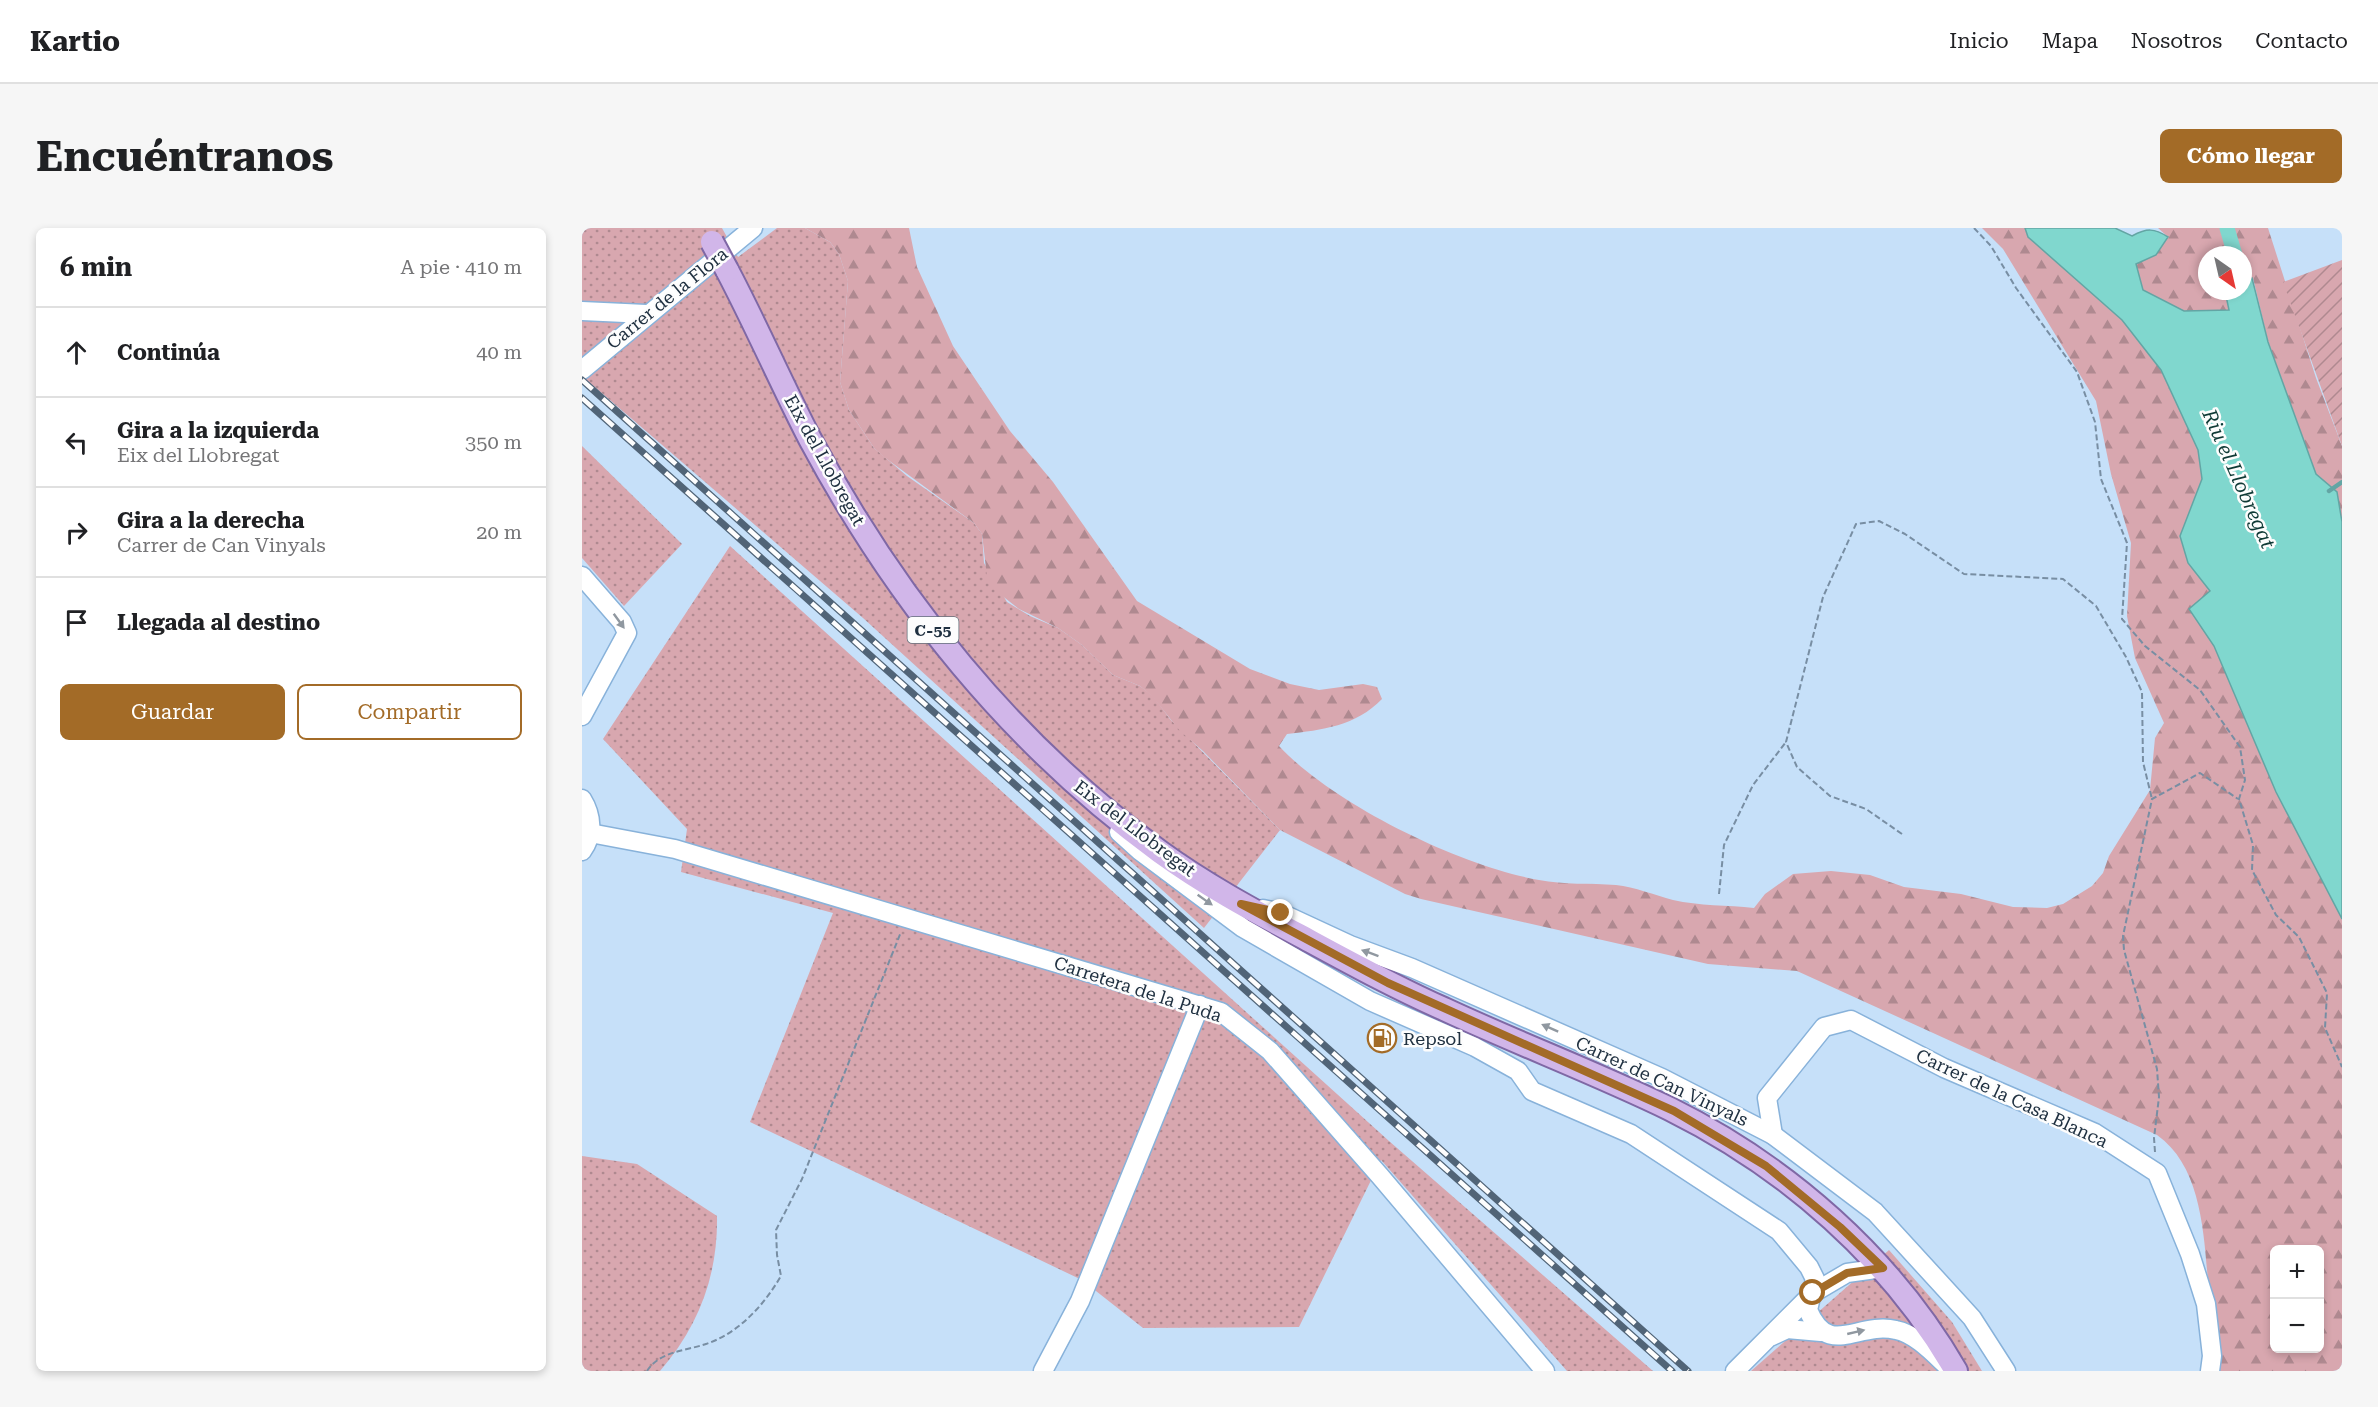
<!DOCTYPE html>
<html lang="es">
<meta charset="utf-8">
<style>
:root{--surface:#fff;--page:#f6f6f6;--text:#202124;--muted:#757577;--line:#e0e0e0;--accent:#a36b27}
body{margin:0;font-family:"Roboto Serif",serif;background:var(--page);color:var(--text)}
.controls{position:absolute;right:18px;bottom:18px;display:grid;overflow:hidden;border-radius:9px;box-shadow:0 3px 9px #0003}
.controls button{width:54px;height:54px;display:grid;place-items:center;padding:0;border:0;border-bottom:2px solid var(--line);background:var(--surface);color:var(--text);font:30px sans-serif}
.compass{position:absolute;left:1616px;top:18px;width:54px;height:54px;border-radius:50%;background:var(--surface);box-shadow:0 3px 9px #0003;rotate:146deg}
.stop{position:absolute;width:18px;height:18px;margin:-14px;border:4px solid #a36b27;border-radius:50%;background:#fff}
.stop.end{background:#a36b27;border-color:#fff;box-shadow:0 2px 6px #0008}
.list{margin:0;padding:0;list-style:none}
h2{display:flex;justify-content:space-between;align-items:center;height:78px;margin:0;padding:0 24px;font-size:26px}
h2 small{font-size:20px;font-weight:400;color:var(--muted)}
.list li{display:grid;grid-template-columns:39px 1fr auto;gap:18px;align-items:center;box-sizing:border-box;height:90px;padding:0 24px;border-top:2px solid var(--line)}
.list b{display:block;font-size:22px;white-space:nowrap}
.list p{margin:0;font-size:20px;white-space:nowrap;color:var(--muted)}
.list em{font-size:20px;font-style:normal;color:var(--muted)}
.actions{display:flex;gap:12px;padding:18px 24px}
.actions a{flex:1;padding:14px 0;border:2px solid var(--accent);border-radius:9px;text-align:center;font-size:21px;color:var(--accent)}
.actions .main{background:var(--accent);color:#fff}
.icon{flex:none;width:33px;height:33px;fill:none;stroke:currentColor;stroke-width:2;stroke-linecap:round;stroke-linejoin:round}
.map{position:relative;flex:none;width:1760px;height:1143px;overflow:hidden;border-radius:9px}
header{display:flex;align-items:center;gap:36px;box-sizing:border-box;height:84px;padding:0 30px;background:var(--surface);border-bottom:2px solid var(--line)}
header strong{font-size:28px}
nav{display:flex;gap:33px;margin-inline-start:auto;font-size:21px}
.intro{display:flex;align-items:center;justify-content:space-between;box-sizing:border-box;height:144px;padding:0 36px}
h1{margin:0;font-size:42px}
.button{padding:15px 27px;border-radius:9px;background:var(--accent);color:#fff;font-size:21px;font-weight:700}
main{display:flex;gap:36px;padding:0 36px}
aside{flex:1;background:var(--surface);border-radius:9px;box-shadow:0 3px 9px #0003}
.map>svg:first-child{display:block}
.grass{fill:url(#grass-dots)}
.forest{fill:url(#forest-firs);fill-rule:evenodd}
.garden{fill:url(#garden-furrows)}
.water{fill:#80d7ce;stroke:#63a5a4;stroke-width:1.5}
.lines{fill:none;stroke-linecap:round;stroke-linejoin:round}
.stream{stroke:#63a5a4;stroke-width:4.5}
.canal{stroke:#80d7ce;stroke-width:15}
.minor-casing{stroke:#88b2da;stroke-width:21}
.major-casing{stroke:#7f68a5;stroke-width:26}
.path{stroke:#788ea3;stroke-width:2;stroke-dasharray:6 3;stroke-linecap:butt}
.minor{stroke:#fff;stroke-width:18}
.major{stroke:#d1b6e9;stroke-width:22}
.rail-casing{stroke:#516477;stroke-width:7}
.rail{stroke:#fdfdfd;stroke-width:4.5;stroke-dasharray:14;stroke-linecap:butt}
.major-bridge-casing{stroke:#7f68a5;stroke-width:26;stroke-linecap:butt}
.major-bridge{stroke:#d1b6e9;stroke-width:22}
.oneway{fill:#9098a0}
.route{stroke:#a36b27;stroke-width:8}
.labels{text-anchor:middle;dominant-baseline:central;stroke-width:5;stroke-linejoin:round;paint-order:stroke}
.shield{fill:#fdfdfd;stroke:#626e79;stroke-width:1.5}
.shield-label{font-size:16px;font-weight:bold;fill:#203141}
.street-label{font-size:18px;fill:#203141;stroke:#fdfdfd}
.poi-label{font-size:18px;fill:#203141;stroke:#fdfdfd;text-anchor:start}
.water-label{font-size:20px;font-style:italic;fill:#0f3a36;stroke:#fdfdfd}
</style>
<header>
<strong>Kartio</strong>
<nav><a>Inicio</a><a>Mapa</a><a>Nosotros</a><a>Contacto</a></nav>
</header>
<div class="intro"><h1>Encuéntranos</h1><a class="button">Cómo llegar</a></div>
<main>
<aside>
<h2>6 min<small>A pie · 410 m</small></h2>
<ul class="list">
<li><svg class="icon" aria-label="ahead" viewBox="0 0 24 24"><path d="M12 20V5M6 11l6-6 6 6"/></svg><div><b>Continúa</b></div><em>40 m</em></li>
<li><svg class="icon" aria-label="left" viewBox="0 0 24 24"><path d="M17 20v-9H6M10 6l-5 5 5 5"/></svg><div><b>Gira a la izquierda</b><p>Eix del Llobregat</p></div><em>350 m</em></li>
<li><svg class="icon" aria-label="right" viewBox="0 0 24 24"><path d="M7 20v-9h11M14 6l5 5-5 5"/></svg><div><b>Gira a la derecha</b><p>Carrer de Can Vinyals</p></div><em>20 m</em></li>
<li><svg class="icon" aria-label="arrive" viewBox="0 0 24 24"><path d="M6 21V4h12l-3 4 3 4H6"/></svg><div><b>Llegada al destino</b></div></li>
</ul>
<div class="actions"><a class="main">Guardar</a><a>Compartir</a></div>
</aside>
<div class="map">
<svg width="1760" height="1143" viewBox="0 0 1760 1143">
<defs>
<pattern id="grass-dots" width="8" height="8" patternUnits="userSpaceOnUse" patternTransform="scale(1.5)"><rect width="8" height="8" fill="#d8a7af"/><path d="M2 2h.1M6 6h.1" fill="none" stroke="#af8990" stroke-width="1.8" stroke-linecap="round"/></pattern>
<pattern id="forest-firs" width="22" height="20" patternUnits="userSpaceOnUse" patternTransform="scale(1.5)"><rect width="22" height="20" fill="#d8a7af"/><path d="M5 1l3.5 6h-7zM16 11l3.5 6h-7z" fill="#af8990"/></pattern>
<pattern id="garden-furrows" width="10" height="10" patternUnits="userSpaceOnUse" patternTransform="scale(1.5)"><rect width="10" height="10" fill="#d8a7af"/><path d="M-1 1l2-2M0 10L10 0M9 11l2-2" fill="none" stroke="#af8990"/></pattern>
</defs>
<rect width="100%" height="100%" fill="#c6e0f9"/>
<g class="grass">
<path d="M0,0H140L156,29L195,0H223L248,14L257,26L266,53L258,154L267,182L292,220L325,248L392,295L400,306L402,335L425,374L448,388L476,400L500,417L531,447L558,458L571,468L588,491L698,602L622,700L281,390L0,148Z"/>
<path d="M0,218L100,316L42,378L0,330Z"/>
<path d="M148,318L807,913L1071,1143H985L799,932L717,1099L561,1100L500,1052L168,894L251,685L99,644L105,601L21,511Z"/>
<path d="M0,928L55,936L135,988C136,1047 117,1098 78,1143H0Z"/>
<path d="M1307,1022L1370,1094L1400,1143H1169Z"/>
</g>
<g class="forest">
<path d="M223,0H327L335,39L371,118L428,203L471,254L555,373L668,441L708,456L737,462L781,456L795,459L800,471C774,498 740,502 705,506L697,518C751,576 878,638 957,652C982,657 1008,655 1034,657C1053,659 1072,667 1091,672C1117,678 1146,677 1172,680L1183,666L1211,646L1249,643L1288,647L1322,659L1379,666L1431,679L1465,680L1481,676L1510,658L1521,645L1527,628L1568,562L1573,510L1582,495L1553,430L1545,388L1549,315L1529,246L1514,173L1421,21L1400,0H1443L1446,9L1540,92L1579,142L1616,222L1620,251L1598,308L1606,335L1628,363L1607,381L1632,418L1694,564L1760,691V1143H1638C1634,1117 1630,1091 1627,1065C1622,1013 1622,940 1575,907L1215,743L1126,736L839,671L823,666L698,602L621,523L598,503L570,468L558,458L531,447L500,417L476,400L437,381L414,363L405,349L400,306L392,295L302,229L292,220L267,182L258,154L266,53L257,26L248,14ZM1692,1022H1738V1120H1692Z"/>
<path d="M1576,0H1686L1734,150L1760,218V294L1755,264L1734,246L1686,113L1671,50L1661,53V27H1625V63H1643L1647,82L1602,83L1561,62L1554,36L1574,27L1586,9Z"/>
</g>
<path class="garden" d="M1760,32V218L1701,54Z"/>
<path class="water" d="M1443,0H1533L1550,8C1565,0 1572,0 1586,9L1574,27L1554,36L1561,62L1602,83L1647,82L1643,63H1661V53L1670,50L1686,114L1734,246L1755,264L1760,294V691L1694,564L1632,418L1607,381L1628,363L1606,335L1598,308L1620,251L1616,222L1579,142L1540,92L1446,9Z"/>
<g class="lines">
<path class="stream" d="M1747,263L1760,254"/>
<path class="canal" d="M1645,0L1653,27"/>
<g class="minor-casing">
<g id="minor">
<path d="M0,83L64,86"/>
<path d="M0,142L171,0"/>
<path d="M0,348L40,394L45,405L0,488"/>
<path d="M0,571C10,587 12,607 0,623"/>
<path d="M537,604L558,623L661,700L788,773L893,819L936,843L950,863L1049,906L1197,1003L1227,1039L1233,1051L1226,1082C1247,1131 1275,1093 1314,1102C1334,1106 1352,1126 1367,1140"/>
<path d="M8,605L93,621L639,784L688,823L798,948L963,1143"/>
<path d="M681,681L699,685L768,717L830,740L1080,850L1191,907L1293,984L1390,1090L1424,1143"/>
<path d="M1191,907L1185,870L1242,799L1269,792L1362,840L1513,905L1575,945L1608,1026L1624,1076L1630,1128L1628,1143"/>
<path d="M1190,1108L1205,1101L1239,1104"/>
<path d="M461,1143L498,1073L618,777"/>
<path d="M1153,1143L1231,1065L1265,1045L1301,1040"/>
</g>
</g>
<g class="major-casing">
<path id="major" d="M145,42C174,97 199,155 228,211C314,372 430,516 578,624C622,656 670,682 717,707C765,733 812,759 862,781C937,816 1014,845 1088,881C1205,939 1309,1030 1374,1143"/>
</g>
<g class="path">
<path d="M1392,0L1409,18L1434,60L1495,144L1513,194L1519,251L1545,315L1540,391L1563,418L1618,462L1658,519L1663,552L1657,571L1671,617L1670,642L1694,687L1717,709L1745,765L1743,800L1760,839"/>
<path d="M1320,606L1284,581L1248,568L1215,539L1204,514L1241,369L1274,296L1297,293L1323,306L1382,346L1481,351L1514,378L1544,429L1560,464L1561,534L1570,571"/>
<path d="M1137,666L1142,617L1171,557L1204,514"/>
<path d="M1573,924L1572,910L1577,869L1575,841L1542,722L1541,708L1570,571L1618,545L1656,571"/>
<path d="M65,1143C78,1123 103,1123 124,1116C157,1105 182,1077 199,1048L195,1027L194,1002L220,951L319,704"/>
</g>
<use href="#minor" class="minor"/>
<use href="#major" class="major"/>
<g class="rail-casing">
<g id="rail">
<path d="M0,152L1106,1143"/>
<path d="M0,170L1090,1143"/>
</g>
</g>
<use href="#rail" class="rail"/>
<g class="major-bridge-casing">
<path id="major-bridge" d="M130,14L145,42"/>
</g>
<use href="#major-bridge" class="major-bridge"/>
</g>
<defs><path id="oneway-solid" d="M-6-.8H1V-3.2L6.5 0L1 3.2V.8H-6Z" transform="scale(1.5)"/></defs>
<g class="oneway">
<use href="#oneway-solid" transform="translate(37 393) rotate(54)"/>
<use href="#oneway-solid" transform="translate(623 672) rotate(35)"/>
<use href="#oneway-solid" transform="translate(788 725) rotate(-160)"/>
<use href="#oneway-solid" transform="translate(968 800) rotate(-156)"/>
<use href="#oneway-solid" transform="translate(1274 1104) rotate(-13)"/>
</g>
<g class="lines">
<path class="route" d="M699,685L659,676L806,755L1092,883L1184,938L1258,999L1301,1040L1265,1045L1231,1065"/>
</g>
<defs>
<g id="fuel-ring" transform="scale(1.5)"><circle r="9.5" fill="#fdfdfd" stroke="#a36b27" stroke-width="1.5"/><path d="M-5.5-6h7V0h2V4h1.3V-2.5L3-4.5l.8-.8L6-3V5H2.5V1h-1V6h-7ZM-4.2-4.7v3.2H.2V-4.7Z" fill="#a36b27"/></g>
</defs>
<g fill-rule="evenodd">
<use href="#fuel-ring" x="800" y="810"/>
</g>
<g class="labels">
<rect class="shield" x="325.5" y="389" width="51" height="26" rx="4.5"/>
<g class="shield-label">
<text x="351" y="402">C-55</text>
</g>
<g class="street-label">
<text transform="translate(85 70) rotate(-39)">Carrer de la Flora</text>
<text transform="translate(243 232) rotate(61)">Eix del Llobregat</text>
<text transform="translate(553 600) rotate(37)">Eix del Llobregat</text>
<text transform="translate(556 761) rotate(18)">Carretera de la Puda</text>
<text transform="translate(1080 853) rotate(25)">Carrer de Can Vinyals</text>
<text transform="translate(1430 870) rotate(25)">Carrer de la Casa Blanca</text>
</g>
<g class="poi-label">
<text x="821" y="810">Repsol</text>
</g>
<g class="water-label">
<text transform="translate(1657 251) rotate(66)">Riu el Llobregat</text>
</g>
</g>
</svg>
<div class="controls">
<button>+</button>
<button>−</button>
</div>
<svg class="compass" viewBox="-18 -18 36 36"><path d="M0-13l5 13h-10z" fill="#e53935"/><path d="M0 13l5-13h-10z" fill="#757577"/></svg>
<div class="stop" style="left:1231px;top:1065px"></div>
<div class="stop end" style="left:699px;top:685px"></div>
</div>
</main>
